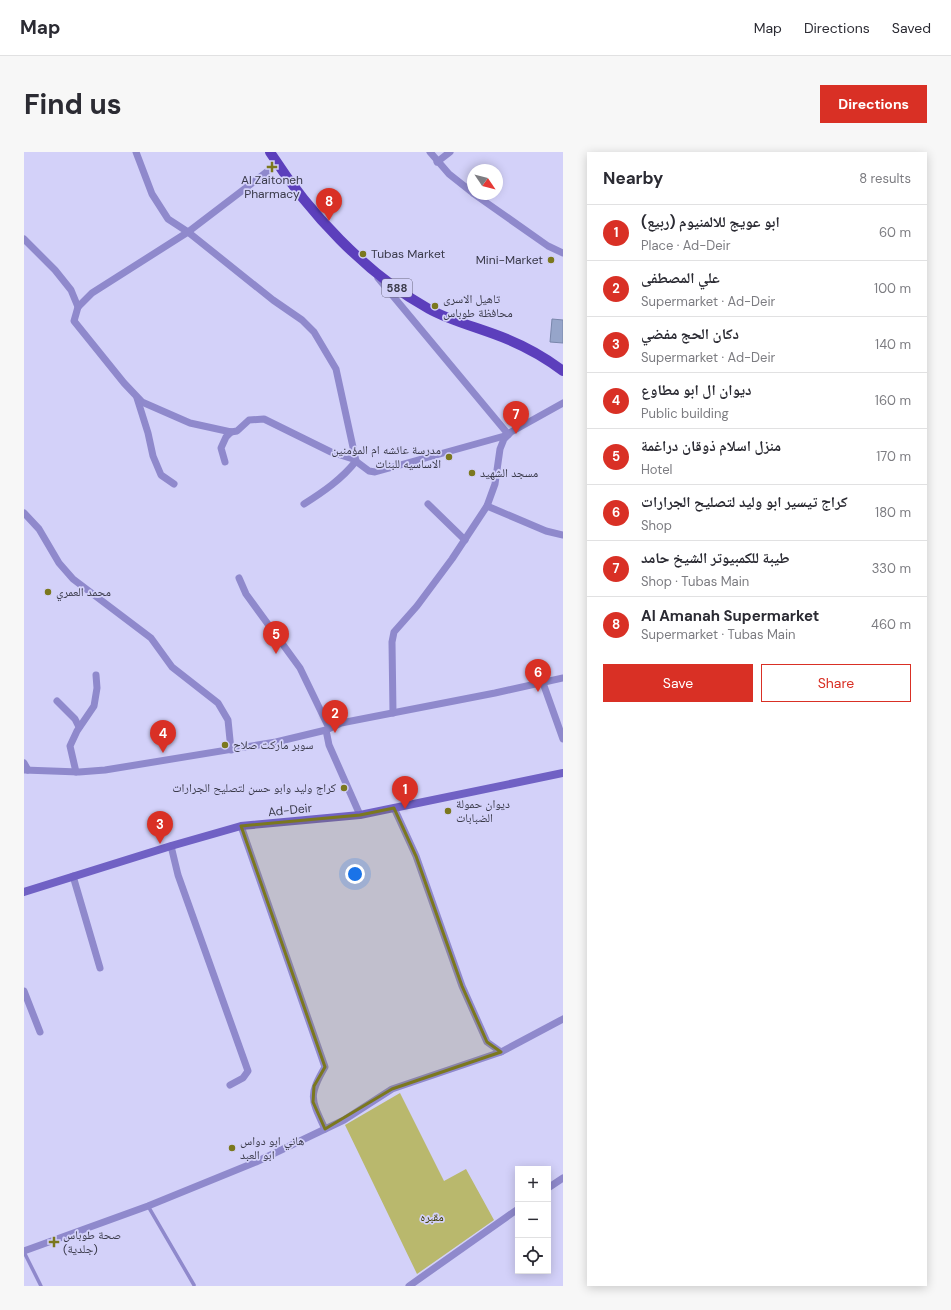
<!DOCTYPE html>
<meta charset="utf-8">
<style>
:root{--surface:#fff;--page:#f7f7f7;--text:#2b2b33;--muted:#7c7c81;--line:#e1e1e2;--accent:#d93025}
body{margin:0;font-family:"DM Sans","Noto Naskh Arabic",sans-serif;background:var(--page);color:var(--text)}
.controls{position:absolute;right:12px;bottom:12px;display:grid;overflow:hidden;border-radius:0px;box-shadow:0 2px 10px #0003}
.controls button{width:36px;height:36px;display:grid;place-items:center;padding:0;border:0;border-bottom:1px solid var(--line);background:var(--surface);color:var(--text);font:20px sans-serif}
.compass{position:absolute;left:443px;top:12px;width:36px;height:36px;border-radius:50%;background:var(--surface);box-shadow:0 2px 10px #0003;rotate:125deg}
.you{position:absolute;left:331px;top:722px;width:14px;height:14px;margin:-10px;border:3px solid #fff;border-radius:50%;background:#1a73e8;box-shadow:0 0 0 6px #1a73e833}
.badge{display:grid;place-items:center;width:26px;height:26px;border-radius:50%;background:var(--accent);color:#fff;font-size:13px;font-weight:700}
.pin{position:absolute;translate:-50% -33px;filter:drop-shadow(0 1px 2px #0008)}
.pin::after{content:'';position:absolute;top:21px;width:14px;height:12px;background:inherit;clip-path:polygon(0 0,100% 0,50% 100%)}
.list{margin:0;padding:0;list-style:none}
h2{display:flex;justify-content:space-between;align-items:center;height:52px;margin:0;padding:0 16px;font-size:17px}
h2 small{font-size:13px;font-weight:400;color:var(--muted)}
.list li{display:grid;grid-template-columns:26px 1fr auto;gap:12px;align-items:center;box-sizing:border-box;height:56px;padding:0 16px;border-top:1px solid var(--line)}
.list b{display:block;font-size:15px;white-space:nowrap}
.list p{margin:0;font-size:13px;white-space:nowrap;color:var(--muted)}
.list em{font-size:13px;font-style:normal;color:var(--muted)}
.actions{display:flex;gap:8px;padding:12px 16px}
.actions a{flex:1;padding:9px 0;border:1px solid var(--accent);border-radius:0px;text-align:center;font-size:14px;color:var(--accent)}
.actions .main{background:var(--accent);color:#fff}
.icon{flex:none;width:22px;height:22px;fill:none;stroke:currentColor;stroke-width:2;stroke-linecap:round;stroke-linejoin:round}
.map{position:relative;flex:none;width:539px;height:1134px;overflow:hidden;border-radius:0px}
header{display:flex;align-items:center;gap:24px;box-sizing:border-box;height:56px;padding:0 20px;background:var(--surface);border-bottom:1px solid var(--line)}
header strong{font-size:19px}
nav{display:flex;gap:22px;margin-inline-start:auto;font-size:14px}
.intro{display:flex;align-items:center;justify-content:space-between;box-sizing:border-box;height:96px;padding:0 24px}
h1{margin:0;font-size:28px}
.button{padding:10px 18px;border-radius:0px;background:var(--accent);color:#fff;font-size:14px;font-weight:700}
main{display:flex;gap:24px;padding:0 24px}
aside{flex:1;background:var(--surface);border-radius:0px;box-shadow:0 2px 10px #0003}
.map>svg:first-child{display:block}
.green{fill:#b9b86d}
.building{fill:#96a5ca;stroke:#7987ab}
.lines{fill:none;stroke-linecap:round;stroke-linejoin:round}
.lane{stroke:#8f89cc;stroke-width:3.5}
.street{stroke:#8f89cc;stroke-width:7}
.secondary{stroke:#7061c4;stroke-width:8}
.primary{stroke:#5c3fbc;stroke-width:10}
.marked{fill:#7b781e;fill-opacity:0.2;stroke:#7b781e;stroke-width:3;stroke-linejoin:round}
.poi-dot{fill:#7b781e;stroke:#d3d1f9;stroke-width:1.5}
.labels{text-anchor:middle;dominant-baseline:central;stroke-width:3.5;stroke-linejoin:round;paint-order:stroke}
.shield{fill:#d3d1f9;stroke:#68677e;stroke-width:1}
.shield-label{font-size:11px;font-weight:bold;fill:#3a3a4a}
.poi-label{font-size:12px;fill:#3a3a4a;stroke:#d3d1f9;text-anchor:start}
.street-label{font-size:12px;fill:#3a3a4a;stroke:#d3d1f9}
.park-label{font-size:12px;fill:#413f02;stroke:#d3d1f9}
</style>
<header>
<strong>Map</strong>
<nav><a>Map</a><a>Directions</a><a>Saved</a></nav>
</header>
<div class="intro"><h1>Find us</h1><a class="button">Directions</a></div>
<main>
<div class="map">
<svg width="539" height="1134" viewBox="0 0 539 1134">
<rect width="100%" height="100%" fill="#d3d1f9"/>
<path class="green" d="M376,941L420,1029L442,1017L470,1068L393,1122L321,973Z"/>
<path class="building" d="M528,167L539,168V191L526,190Z"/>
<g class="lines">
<g class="lane">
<path d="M124,1054L170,1133"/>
<path d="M0,1100L17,1134"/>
</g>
<g class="street">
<path d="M112,0L128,42L144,67L164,80L249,148L278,168L290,180L312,217L332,309C318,327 299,340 280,352"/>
<path d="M406,0L425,22L449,41"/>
<path d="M413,10L426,0"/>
<path d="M253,12L164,80L68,141L54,155L50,169L100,231L118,250L166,271L207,280L213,279L225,268L240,267L307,300L329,307L345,319L351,320L484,283"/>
<path d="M450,42L524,94L539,101"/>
<path d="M0,87L31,118L47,138L54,155"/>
<path d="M354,126L484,282"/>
<path d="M113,246L124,281L129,304L137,323L150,332"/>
<path d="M201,310L197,296L202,285L207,280"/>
<path d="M404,352L441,388"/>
<path d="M463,354L522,379L539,383"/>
<path d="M0,361L15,377L35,411L49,427L127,486L148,515L194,551L204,568L207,598"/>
<path d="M215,426L222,442L276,516L305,576"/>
<path d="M519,531L539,587"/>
<path d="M33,549L51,567L55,575"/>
<path d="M369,561L368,490L370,480L393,454L428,407L463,354L471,332L476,297L480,287L487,280L539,251"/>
<path d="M302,578L305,593L336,663"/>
<path d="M0,611L4,618"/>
<path d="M0,618L55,620L81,618L252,590L302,578L317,571L471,541L539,526"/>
<path d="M52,620L46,594L53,579L70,554L73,536L72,523"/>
<path d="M370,656L392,704L438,834L463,890L477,900L539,867"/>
<path d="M217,674L301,915C284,944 287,947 301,977"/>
<path d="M147,694L154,723L224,919L219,926L206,933"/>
<path d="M49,724L76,816"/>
<path d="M0,839L16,880"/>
<path d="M524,1036L539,1026"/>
<path d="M0,1099L124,1054L232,1010L320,968L368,937L477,900"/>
<path d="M385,1134L494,1057"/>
</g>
<path class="secondary" d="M0,740L147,694L217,674L336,663L539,621"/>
<path class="primary" d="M246,0C284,60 342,122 405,157C425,168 448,174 470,182C495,191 518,203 539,219"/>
</g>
<path class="marked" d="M370,656L392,704L438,834L463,890L477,900L368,937L301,977L289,950L290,934L301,915L217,674L336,663Z"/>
<g class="poi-dot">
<path d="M246 9h4v4h4v4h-4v4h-4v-4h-4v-4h4z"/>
<circle cx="339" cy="102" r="4"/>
<circle cx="527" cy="108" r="4"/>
<circle cx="411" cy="154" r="4"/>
<circle cx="425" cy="305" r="4"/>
<circle cx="448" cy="321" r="4"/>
<circle cx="24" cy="440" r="4"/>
<circle cx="201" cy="593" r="4"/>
<circle cx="320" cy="636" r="4"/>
<circle cx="424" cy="659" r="4"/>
<circle cx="208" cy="996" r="4"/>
<path d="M28 1084h4v4h4v4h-4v4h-4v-4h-4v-4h4z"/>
</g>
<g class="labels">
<rect class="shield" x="358" y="127" width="30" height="18" rx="3"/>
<g class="shield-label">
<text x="373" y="136">588</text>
</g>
<g class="poi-label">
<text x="248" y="28" text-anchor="middle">Al Zaitoneh<tspan x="248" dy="14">Pharmacy</tspan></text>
<text x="347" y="102">Tubas Market</text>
<text x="519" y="108" text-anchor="end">Mini-Market</text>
<text x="419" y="147">تاهيل الاسرى<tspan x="419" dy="14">محافظة طوباس</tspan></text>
<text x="417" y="298" text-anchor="end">مدرسة عائشه ام المؤمنين<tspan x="417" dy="14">الاساسيه للبنات</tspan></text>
<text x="456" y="321">مسجد الشهيد</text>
<text x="32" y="440">محمد العمري</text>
<text x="209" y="593">سوبر ماركت صلاح</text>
<text x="312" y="636" text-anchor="end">كراج وليد وابو حسن لتصليح الجرارات</text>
<text x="432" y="652">ديوان حمولة<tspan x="432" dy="14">الضبابات</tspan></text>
<text x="216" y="989">هاني ابو دواس<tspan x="216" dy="14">ابو العبد</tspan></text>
<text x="39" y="1083">صحة طوباس<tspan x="39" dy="14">(جلدية)</tspan></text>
</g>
<g class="street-label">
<text transform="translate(266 658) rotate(-6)">Ad-Deir</text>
</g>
<g class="park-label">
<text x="408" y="1065">مقبره</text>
</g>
</g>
</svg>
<div class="controls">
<button>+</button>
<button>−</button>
<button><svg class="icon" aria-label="locate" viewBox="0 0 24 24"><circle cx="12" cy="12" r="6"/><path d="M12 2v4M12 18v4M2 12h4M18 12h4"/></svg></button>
</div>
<svg class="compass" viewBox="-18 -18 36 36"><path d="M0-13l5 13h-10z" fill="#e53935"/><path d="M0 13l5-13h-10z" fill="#7c7c81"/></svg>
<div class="you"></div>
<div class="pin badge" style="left:381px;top:657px">1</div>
<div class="pin badge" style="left:311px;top:581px">2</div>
<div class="pin badge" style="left:136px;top:692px">3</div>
<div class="pin badge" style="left:139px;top:601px">4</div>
<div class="pin badge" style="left:252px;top:502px">5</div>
<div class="pin badge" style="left:514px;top:540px">6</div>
<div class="pin badge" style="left:492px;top:282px">7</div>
<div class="pin badge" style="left:305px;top:69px">8</div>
</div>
<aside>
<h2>Nearby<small>8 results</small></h2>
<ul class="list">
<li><span class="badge">1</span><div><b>ابو عويج للالمنيوم (ربيع)</b><p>Place · Ad-Deir</p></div><em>60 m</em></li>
<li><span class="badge">2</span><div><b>علي المصطفى</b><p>Supermarket · Ad-Deir</p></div><em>100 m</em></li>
<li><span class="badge">3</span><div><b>دكان الحج مفضي</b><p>Supermarket · Ad-Deir</p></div><em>140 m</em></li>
<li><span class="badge">4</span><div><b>ديوان ال ابو مطاوع</b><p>Public building</p></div><em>160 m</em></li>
<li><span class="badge">5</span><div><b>منزل اسلام ذوقان دراغمة</b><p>Hotel</p></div><em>170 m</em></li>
<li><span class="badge">6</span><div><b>كراج تيسير ابو وليد لتصليح الجرارات</b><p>Shop</p></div><em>180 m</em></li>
<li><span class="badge">7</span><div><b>طيبة للكمبيوتر الشيخ حامد</b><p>Shop · Tubas Main</p></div><em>330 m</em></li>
<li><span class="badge">8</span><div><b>Al Amanah Supermarket</b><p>Supermarket · Tubas Main</p></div><em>460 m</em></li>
</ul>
<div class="actions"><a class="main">Save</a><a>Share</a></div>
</aside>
</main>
